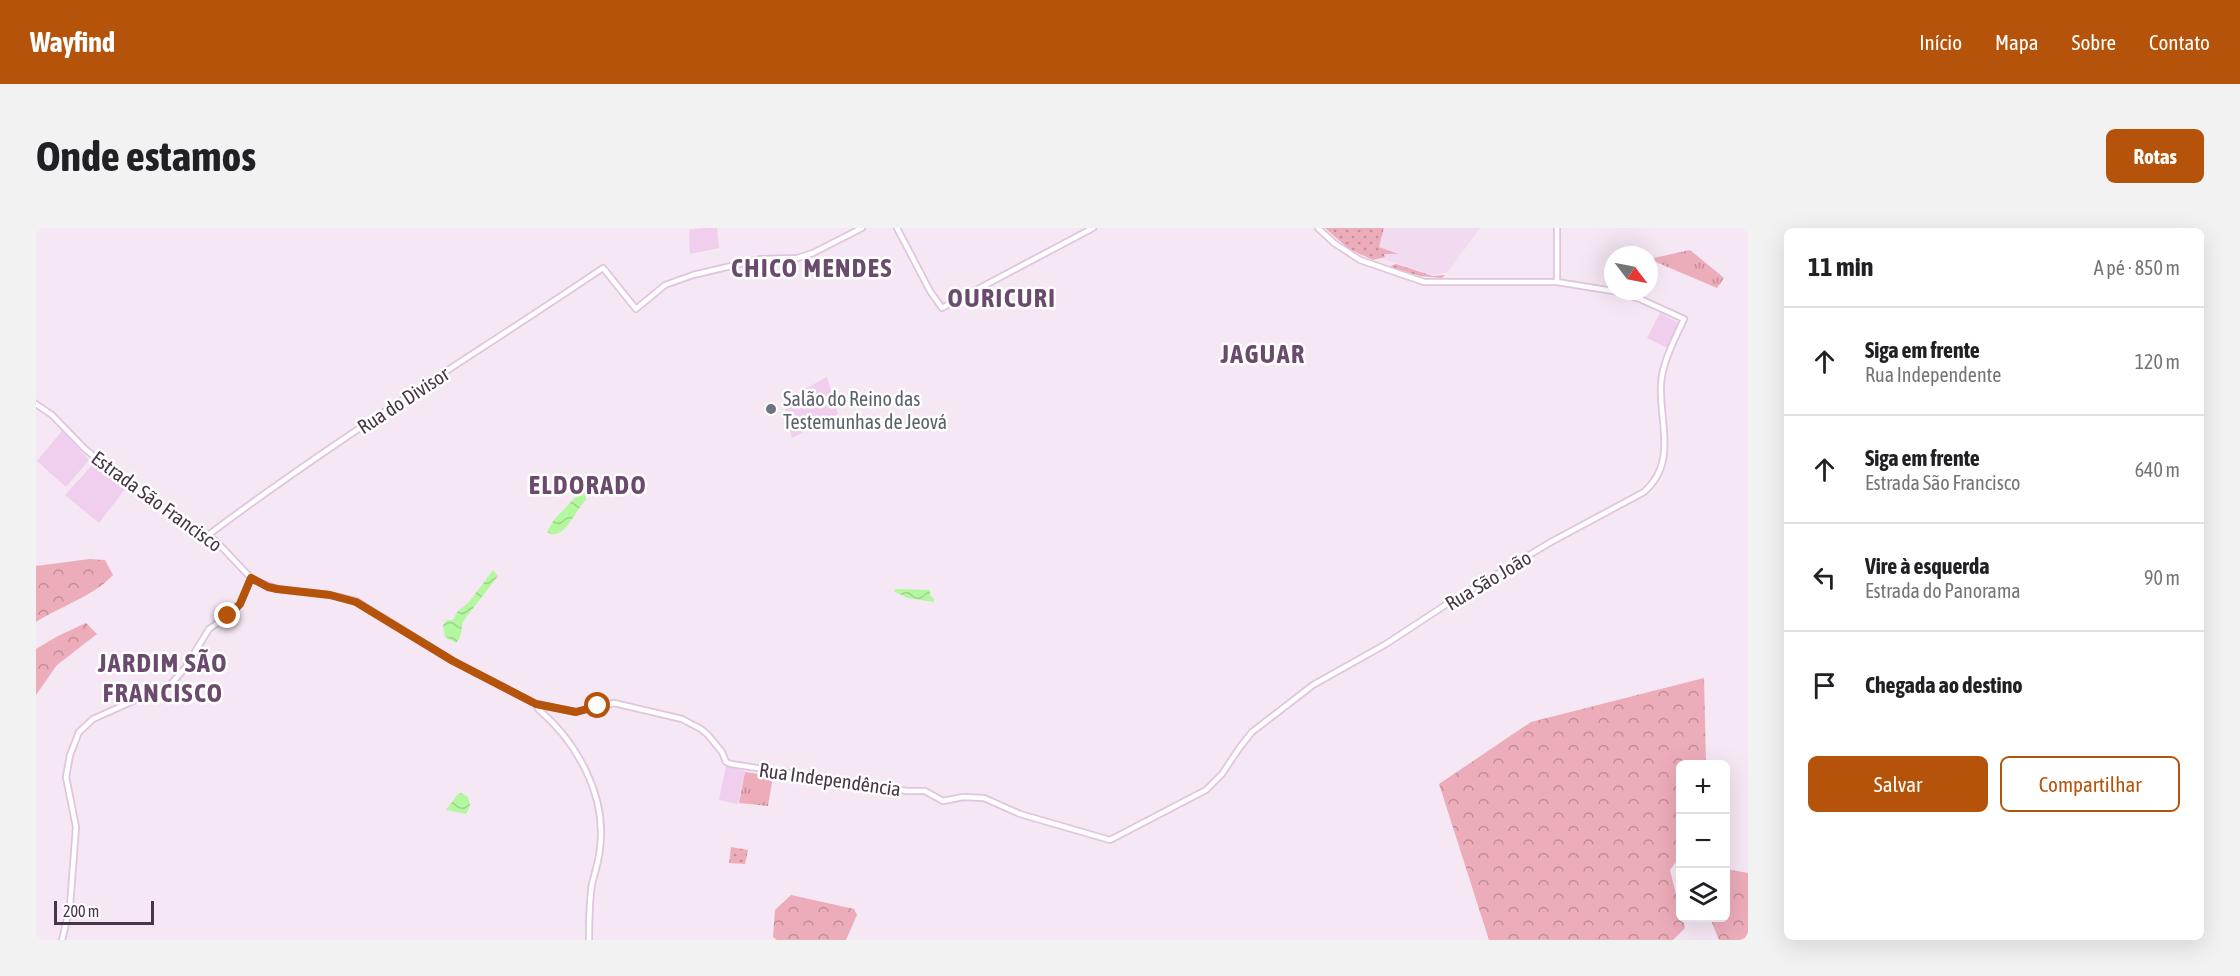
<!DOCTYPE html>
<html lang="pt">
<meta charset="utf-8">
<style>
:root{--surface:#fff;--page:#f2f2f2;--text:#202124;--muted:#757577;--line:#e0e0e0;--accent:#b45309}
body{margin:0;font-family:"Asap Condensed",sans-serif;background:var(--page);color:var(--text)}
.controls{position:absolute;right:18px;bottom:18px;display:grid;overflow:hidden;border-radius:9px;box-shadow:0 6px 24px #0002}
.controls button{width:54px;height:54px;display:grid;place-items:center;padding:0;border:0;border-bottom:2px solid var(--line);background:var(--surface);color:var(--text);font:30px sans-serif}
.compass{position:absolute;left:1568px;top:18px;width:54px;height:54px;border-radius:50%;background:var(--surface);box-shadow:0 6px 24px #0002;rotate:122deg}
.scale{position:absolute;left:18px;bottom:15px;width:100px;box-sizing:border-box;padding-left:6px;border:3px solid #483549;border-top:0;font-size:16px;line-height:21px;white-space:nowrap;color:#483549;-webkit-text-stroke:4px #fff;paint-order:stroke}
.stop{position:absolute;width:18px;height:18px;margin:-14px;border:4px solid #b45309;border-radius:50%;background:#fff}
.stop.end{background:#b45309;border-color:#fff;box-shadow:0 2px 6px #0008}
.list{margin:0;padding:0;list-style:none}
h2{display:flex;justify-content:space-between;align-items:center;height:78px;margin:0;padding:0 24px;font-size:26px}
h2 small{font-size:20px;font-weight:400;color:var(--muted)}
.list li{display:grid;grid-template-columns:39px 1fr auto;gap:18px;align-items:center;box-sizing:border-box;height:108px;padding:0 24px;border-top:2px solid var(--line)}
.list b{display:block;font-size:22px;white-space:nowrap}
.list p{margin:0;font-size:20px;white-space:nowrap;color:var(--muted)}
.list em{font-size:20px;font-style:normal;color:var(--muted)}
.actions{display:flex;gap:12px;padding:18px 24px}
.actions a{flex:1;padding:14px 0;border:2px solid var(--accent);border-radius:9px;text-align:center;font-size:21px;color:var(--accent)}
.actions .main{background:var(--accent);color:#fff}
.icon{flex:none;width:33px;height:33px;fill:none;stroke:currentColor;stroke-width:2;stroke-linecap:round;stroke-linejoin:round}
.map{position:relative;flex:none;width:1712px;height:712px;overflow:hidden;border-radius:9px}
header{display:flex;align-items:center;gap:36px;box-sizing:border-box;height:84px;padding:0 30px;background:var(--accent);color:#fff}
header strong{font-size:28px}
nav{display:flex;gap:33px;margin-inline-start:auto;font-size:21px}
.intro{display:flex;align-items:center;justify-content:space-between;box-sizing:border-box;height:144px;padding:0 36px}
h1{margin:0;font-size:42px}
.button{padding:15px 27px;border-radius:9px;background:var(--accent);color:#fff;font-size:21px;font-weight:700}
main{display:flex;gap:36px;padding:0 36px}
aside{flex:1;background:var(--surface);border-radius:9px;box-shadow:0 6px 24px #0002}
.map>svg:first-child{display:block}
.residential{fill:#f0dbf0}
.education{fill:#efcfed}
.grass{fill:url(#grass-dots)}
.forest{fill:url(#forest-crowns)}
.park{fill:url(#park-tufts)}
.water{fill:url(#water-waves)}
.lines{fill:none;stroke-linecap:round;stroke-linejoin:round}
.tertiary-casing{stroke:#dfc5df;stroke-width:8}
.tertiary{stroke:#fff;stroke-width:4.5}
.route{stroke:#b45309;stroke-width:8}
.worship-dot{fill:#6b7280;stroke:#fff;stroke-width:2}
.labels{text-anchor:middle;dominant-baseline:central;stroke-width:5;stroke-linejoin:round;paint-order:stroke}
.worship-label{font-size:20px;fill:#5b616d;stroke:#fff;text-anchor:start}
.street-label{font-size:20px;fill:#483549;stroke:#fff}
.district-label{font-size:26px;font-weight:bold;letter-spacing:1.5px;fill:#6b4b6d;stroke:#fff}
</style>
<header>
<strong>Wayfind</strong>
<nav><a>Início</a><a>Mapa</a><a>Sobre</a><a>Contato</a></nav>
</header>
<div class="intro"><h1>Onde estamos</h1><a class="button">Rotas</a></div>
<main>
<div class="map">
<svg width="1712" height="712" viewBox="0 0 1712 712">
<defs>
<pattern id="grass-dots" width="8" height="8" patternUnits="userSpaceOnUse" patternTransform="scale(1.5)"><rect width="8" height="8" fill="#edacb9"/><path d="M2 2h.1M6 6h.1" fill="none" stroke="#c28d98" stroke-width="1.8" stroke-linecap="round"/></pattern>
<pattern id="forest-crowns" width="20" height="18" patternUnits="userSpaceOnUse" patternTransform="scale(1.5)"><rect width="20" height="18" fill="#edacb9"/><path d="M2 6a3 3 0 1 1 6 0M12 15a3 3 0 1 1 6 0" fill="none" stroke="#c28d98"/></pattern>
<pattern id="park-tufts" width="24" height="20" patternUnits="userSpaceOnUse" patternTransform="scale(1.5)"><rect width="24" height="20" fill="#edacb9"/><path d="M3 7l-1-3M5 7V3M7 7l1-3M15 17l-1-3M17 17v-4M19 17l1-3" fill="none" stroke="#c28d98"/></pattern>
<pattern id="water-waves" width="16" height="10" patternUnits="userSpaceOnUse" patternTransform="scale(1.5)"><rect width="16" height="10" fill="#b3f79e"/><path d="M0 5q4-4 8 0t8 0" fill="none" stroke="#9bd48a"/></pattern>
</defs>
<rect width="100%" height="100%" fill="#f5e7f4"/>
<path class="residential" d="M1323,0H1444L1412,44L1397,47L1338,28Z"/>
<g class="education">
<path d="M667,0H681L683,20L654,26L653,2Z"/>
<path d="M1624,85L1644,96L1631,120L1611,110Z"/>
<path d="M791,149L802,186L756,210L747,173Z"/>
<path d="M26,203L53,232L30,259L1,233Z"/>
<path d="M58,235L89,261L63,295L29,267Z"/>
<path d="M690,538L709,543L702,576L683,572Z"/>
</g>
<g class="grass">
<path d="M1289,0H1348L1343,19L1362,26H1348L1349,29L1337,32L1313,21Z"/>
<path d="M1360,36L1397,48L1409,47L1406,50L1384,48L1353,39Z"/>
<path d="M695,619L712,622L709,636L693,635Z"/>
</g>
<g class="forest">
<path d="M54,331L69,332L77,347C56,369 25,378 0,394V338Z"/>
<path d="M50,395L68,413L61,406L21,437L0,467V421L22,408Z"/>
<path d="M1668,450L1670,536H1644V628L1634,642L1644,682V690H1647L1649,700L1637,712H1453L1403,556L1495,494Z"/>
<path d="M1690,641L1712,645V712H1683L1674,690H1690Z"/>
<path d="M755,667L818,681L821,687L810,712H741L737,709L739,682Z"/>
</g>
<g class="park">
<path d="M1654,22L1688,50L1681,60L1613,31Z"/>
<path d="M709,544L737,548L732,578L703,575Z"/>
</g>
<g class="water">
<path d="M548,260H550V272C538,283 528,315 511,304L517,293Z"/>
<path d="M457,342L462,348L428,392C424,400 427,408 420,415L409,409L407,397L411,392H417L421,384L433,374Z"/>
<path d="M862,361L894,362V367L898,371V374L872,370L859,364L858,362Z"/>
<path d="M425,565L432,569L434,578L430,586L410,582L422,566Z"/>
</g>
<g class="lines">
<g class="tertiary-casing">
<g id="tertiary">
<path d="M861,0L894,63L906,80L1057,0"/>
<path d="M1282,0L1298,15L1324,32L1388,54H1521L1577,63"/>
<path d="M1521,54V0"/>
<path d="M0,176L16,187L49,221L96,259L180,313L215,350L225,355L241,361L294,367L320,373L417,433L500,476L540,484L578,475L646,491L665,501L672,507L686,524L690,534L695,536L871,563H889L907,573L927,569L948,570L984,586L1074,612L1170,562L1186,546L1204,519L1216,504L1277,457L1350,416L1411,376L1515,314L1608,264C1642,234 1623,195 1625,157C1626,134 1639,111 1648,91L1604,71L1578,63"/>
<path d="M171,308C298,212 435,129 567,40L600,81L629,57L657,47L725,31L761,30L777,25L826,0"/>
<path d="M500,476L502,481C541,514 571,568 564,620C563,632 559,644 556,656C553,675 553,693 553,712"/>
<path d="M26,712L34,678L40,599L30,549L34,527L43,504L57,491L135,456L149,440L173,401L192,388L204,376L215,350"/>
</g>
</g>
<use href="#tertiary" class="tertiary"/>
</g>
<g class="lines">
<path class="route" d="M192,388L204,376L215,350L232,359L241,361L294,367L320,374L417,433L500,476L540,484L562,478"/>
</g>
<circle class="worship-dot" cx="735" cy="181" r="6"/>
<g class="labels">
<g class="worship-label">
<text x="747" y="170">Salão do Reino das<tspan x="747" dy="23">Testemunhas de Jeová</tspan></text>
</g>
<g class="street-label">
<text transform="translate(367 172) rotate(-33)">Rua do Divisor</text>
<text transform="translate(121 273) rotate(36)">Estrada São Francisco</text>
<text transform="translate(1452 352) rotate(-31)">Rua São João</text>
<text transform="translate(794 551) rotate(8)">Rua Independência</text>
</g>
<g class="district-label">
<text x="776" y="40">CHICO MENDES</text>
<text x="966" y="70">OURICURI</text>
<text x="1227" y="126">JAGUAR</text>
<text x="552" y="257">ELDORADO</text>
<text x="127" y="435">JARDIM SÃO<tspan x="127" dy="30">FRANCISCO</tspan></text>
</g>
</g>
</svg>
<div class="controls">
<button>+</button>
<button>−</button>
<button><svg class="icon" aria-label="layers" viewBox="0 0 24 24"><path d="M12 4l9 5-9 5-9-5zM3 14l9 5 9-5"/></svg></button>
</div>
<svg class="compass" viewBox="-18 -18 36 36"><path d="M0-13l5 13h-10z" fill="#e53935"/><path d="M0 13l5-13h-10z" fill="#757577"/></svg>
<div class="scale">200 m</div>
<div class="stop" style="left:562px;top:478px"></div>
<div class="stop end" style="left:192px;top:388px"></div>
</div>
<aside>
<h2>11 min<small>A pé · 850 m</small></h2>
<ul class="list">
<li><svg class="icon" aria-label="ahead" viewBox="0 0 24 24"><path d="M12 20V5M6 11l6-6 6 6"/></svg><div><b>Siga em frente</b><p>Rua Independente</p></div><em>120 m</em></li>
<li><svg class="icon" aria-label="ahead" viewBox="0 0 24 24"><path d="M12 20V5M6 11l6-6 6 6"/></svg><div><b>Siga em frente</b><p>Estrada São Francisco</p></div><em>640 m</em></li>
<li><svg class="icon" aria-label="left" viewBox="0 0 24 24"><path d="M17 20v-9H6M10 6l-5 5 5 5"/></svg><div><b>Vire à esquerda</b><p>Estrada do Panorama</p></div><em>90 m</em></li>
<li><svg class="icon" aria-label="arrive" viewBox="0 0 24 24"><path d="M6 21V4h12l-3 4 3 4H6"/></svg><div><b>Chegada ao destino</b></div></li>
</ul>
<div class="actions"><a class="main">Salvar</a><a>Compartilhar</a></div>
</aside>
</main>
